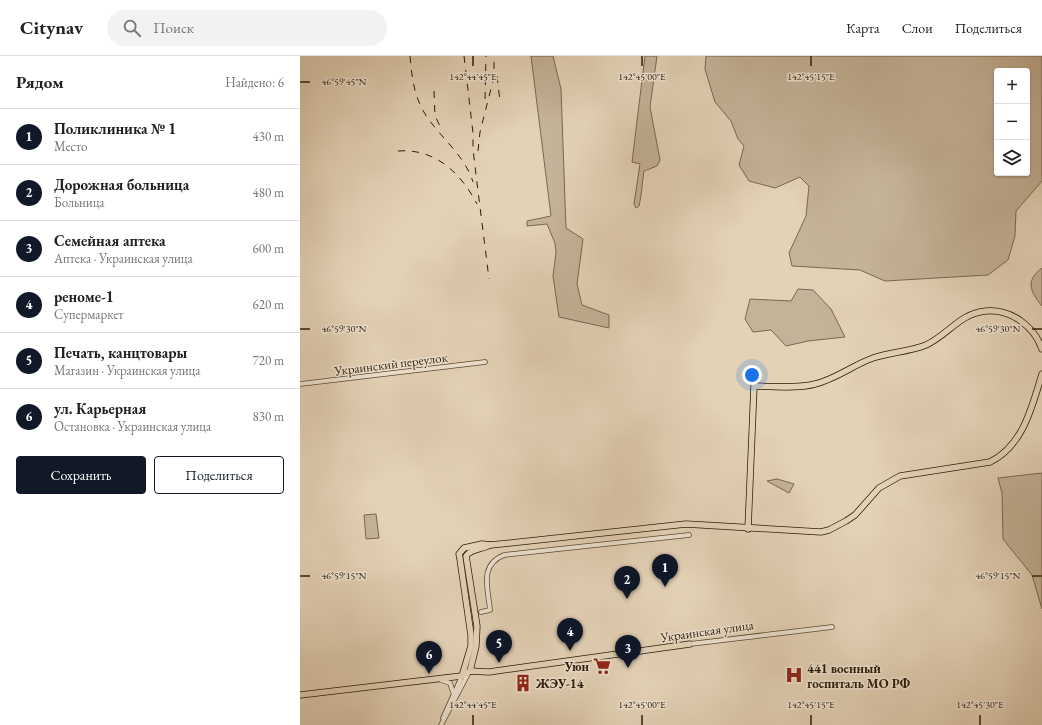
<!DOCTYPE html>
<html lang="ru">
<meta charset="utf-8">
<style>
:root{--surface:#fff;--page:#f2f2f2;--text:#202124;--muted:#757577;--line:#e0e0e0;--accent:#111827}
body{margin:0;font-family:"EB Garamond",serif;background:var(--page);color:var(--text)}
.controls{position:absolute;right:12px;top:12px;display:grid;overflow:hidden;border-radius:4px;box-shadow:0 1px 3px #0004}
.controls button{width:36px;height:36px;display:grid;place-items:center;padding:0;border:0;border-bottom:1px solid var(--line);background:var(--surface);color:var(--text);font:20px sans-serif}
.you{position:absolute;left:452px;top:319px;width:14px;height:14px;margin:-10px;border:3px solid #fff;border-radius:50%;background:#1a73e8;box-shadow:0 0 0 6px #1a73e833}
.badge{display:grid;place-items:center;width:26px;height:26px;border-radius:50%;background:var(--accent);color:#fff;font-size:13px;font-weight:700}
.pin{position:absolute;translate:-50% -33px;filter:drop-shadow(0 1px 2px #0008)}
.pin::after{content:'';position:absolute;top:21px;width:14px;height:12px;background:inherit;clip-path:polygon(0 0,100% 0,50% 100%)}
.list{margin:0;padding:0;list-style:none}
h2{display:flex;justify-content:space-between;align-items:center;height:52px;margin:0;padding:0 16px;font-size:17px}
h2 small{font-size:13px;font-weight:400;color:var(--muted)}
.list li{display:grid;grid-template-columns:26px 1fr auto;gap:12px;align-items:center;box-sizing:border-box;height:56px;padding:0 16px;border-top:1px solid var(--line)}
.list b{display:block;font-size:15px;white-space:nowrap}
.list p{margin:0;font-size:13px;white-space:nowrap;color:var(--muted)}
.list em{font-size:13px;font-style:normal;color:var(--muted)}
.actions{display:flex;gap:8px;padding:12px 16px}
.actions a{flex:1;padding:9px 0;border:1px solid var(--accent);border-radius:4px;text-align:center;font-size:14px;color:var(--accent)}
.actions .main{background:var(--accent);color:#fff}
.icon{flex:none;width:22px;height:22px;fill:none;stroke:currentColor;stroke-width:2;stroke-linecap:round;stroke-linejoin:round}
.map{position:relative;flex:none;width:742px;height:669px;overflow:hidden}
header{display:flex;align-items:center;gap:24px;box-sizing:border-box;height:56px;padding:0 20px;background:var(--surface);border-bottom:1px solid var(--line)}
header strong{font-size:19px}
nav{display:flex;gap:22px;margin-inline-start:auto;font-size:14px}
.search{width:280px;height:36px;background:var(--page);display:flex;align-items:center;gap:10px;box-sizing:border-box;padding:0 14px;border-radius:22px;color:var(--muted);font-size:15px}
main{display:flex}
aside{flex:1;background:var(--surface)}
.map>svg:first-child{display:block}
.green{fill:#c5b399;stroke:#786751;fill-rule:evenodd}
.lines{fill:none;stroke-linecap:round;stroke-linejoin:round}
.minor-casing{stroke:#5a4934;stroke-width:5.5}
.major-casing{stroke:#2c1b09;stroke-width:7}
.minor{stroke:#ede2d0;stroke-width:4}
.major{stroke:#e4d2b7;stroke-width:5.5}
.rail{stroke:#2c1b09;stroke-width:1;stroke-dasharray:7 7;stroke-linecap:butt}
.ticks{fill:none;stroke:#2c1b09;stroke-width:1.5}
.labels{text-anchor:middle;dominant-baseline:central;stroke-width:3;stroke-linejoin:round;paint-order:stroke}
.street-label{font-size:13px;fill:#2c1b09;stroke:#ede2d0}
.poi-label{font-size:13px;font-weight:bold;fill:#2c1b09;stroke:#ede2d0;text-anchor:start}
.ticks-label{font-size:10px;text-anchor:middle;fill:#2c1b09;stroke:#ede2d0;stroke-width:3;stroke-linejoin:round;paint-order:stroke}
</style>
<header>
<strong>Citynav</strong>
<div class="search"><svg class="icon" aria-label="search" viewBox="0 0 24 24"><circle cx="10" cy="10" r="6"/><path d="M15 15l6 6"/></svg>Поиск</div>
<nav><a>Карта</a><a>Слои</a><a>Поделиться</a></nav>
</header>
<main>
<aside>
<h2>Рядом<small>Найдено: 6</small></h2>
<ul class="list">
<li><span class="badge">1</span><div><b>Поликлиника № 1</b><p>Место</p></div><em>430 m</em></li>
<li><span class="badge">2</span><div><b>Дорожная больница</b><p>Больница</p></div><em>480 m</em></li>
<li><span class="badge">3</span><div><b>Семейная аптека</b><p>Аптека · Украинская улица</p></div><em>600 m</em></li>
<li><span class="badge">4</span><div><b>реноме-1</b><p>Супермаркет</p></div><em>620 m</em></li>
<li><span class="badge">5</span><div><b>Печать, канцтовары</b><p>Магазин · Украинская улица</p></div><em>720 m</em></li>
<li><span class="badge">6</span><div><b>ул. Карьерная</b><p>Остановка · Украинская улица</p></div><em>830 m</em></li>
</ul>
<div class="actions"><a class="main">Сохранить</a><a>Поделиться</a></div>
</aside>
<div class="map">
<svg width="742" height="669" viewBox="0 0 742 669">
<rect width="100%" height="100%" fill="#e4d2b7"/>
<filter id="stains"><feTurbulence type="fractalNoise" baseFrequency=".005" numOctaves="4"/><feColorMatrix values="0 0 0 0 .2 0 0 0 0 .09 0 0 0 0 .02 0 0 0 .5 -.17"/></filter>
<radialGradient id="worn" r=".72"><stop offset=".6" stop-color="#630" stop-opacity="0"/><stop offset="1" stop-color="#630" stop-opacity=".3"/></radialGradient>
<g class="green">
<path d="M231,0H253L261,33L266,172L283,183L277,228L282,249L309,259V272L259,261L253,220L256,197L255,187L247,168L227,170V165L251,160Z"/>
<path d="M345,0H357L350,51L360,104L357,110L344,115C342,127 342,138 339,150L336,152L334,148L340,108L332,106Z"/>
<path d="M406,0H742V125L716,155L715,180L708,204L688,219L585,225L560,214L492,210L489,197L506,160L509,130L500,121L475,132L449,125L439,109L444,90L438,83L431,65L415,46L405,13ZM697,15H727V117H697Z"/>
<path d="M742,212V250C730,235 725,225 742,212Z"/>
<path d="M498,233L513,234L531,253L545,281L508,285L486,290L471,274L453,276L445,263L450,243L491,245Z"/>
<path d="M742,417V553L732,519L703,483L702,437L698,422Z"/>
<path d="M477,423L494,428L489,437L467,425Z"/>
<path d="M76,458L79,482L66,483L64,459Z"/>
</g>
<g class="lines">
<g class="minor-casing">
<g id="minor">
<path d="M0,328L185,306"/>
<path d="M181,556L190,554C188,532 179,509 204,499L389,479"/>
<path d="M390,588L532,571"/>
<path d="M141,624L150,627L153,636"/>
<path d="M143,662L162,620"/>
<path d="M141,669L169,616"/>
</g>
</g>
<g class="major-casing">
<g id="major">
<path d="M448,473L454,330C474,330 496,333 515,328C536,323 553,309 573,302C590,296 609,296 626,289C648,279 660,257 686,255C711,253 734,270 742,293"/>
<path d="M170,615L176,590L177,570L166,500C170,493 183,493 190,489"/>
<path d="M162,620L171,590V579L160,503L159,498L164,492L182,488L191,489L386,468L521,476L529,474L546,465L555,459L579,432L600,420L690,406C723,390 732,351 742,318"/>
<path d="M0,639L153,621L162,620L170,615L189,616L210,613L390,588"/>
</g>
</g>
<use href="#minor" class="minor"/>
<use href="#major" class="major"/>
<g class="rail">
<path d="M110,0C112,22 114,42 127,61C142,83 165,100 173,126"/>
<path d="M164,0L173,77V93L177,127L189,223"/>
<path d="M197,20L200,45"/>
<path d="M134,35L135,60L142,74"/>
<path d="M185,43L186,0"/>
<path d="M98,95C135,92 161,117 177,148"/>
<path d="M178,95L180,76L194,21V0"/>
</g>
</g>
<path class="ticks" d="M173,0V10M342,0V10M511,0V10M0,26H10M0,273H10M732,273H742M0,520H10M732,520H742M173,659V669M342,659V669M511,659V669M680,659V669"/>
<defs>
<g id="supermarket-bare" transform="scale(1.38)"><path d="M-6-5.5h2.5l.6 2H6L4.5 2H-2.5L-4.4-4H-6ZM-1.5 3.2a1.3 1.3 0 1 0 .1 0ZM3 3.2a1.3 1.3 0 1 0 .1 0Z" fill="#8f2418" stroke="#ede2d0" stroke-width="2.5" paint-order="stroke"/></g>
<g id="hospital-bare" transform="scale(1.38)"><path d="M-5-5h3v3.5h4V-5h3V5h-3V1.5h-4V5h-3Z" fill="#8f2418" stroke="#ede2d0" stroke-width="2.5" paint-order="stroke"/></g>
<g id="building-bare" transform="scale(1.38)"><path d="M-4-6H4V6H1V3H-1V6H-4ZM-2.5-4.3h1.7v1.8h-1.7ZM.8-4.3h1.7v1.8H.8ZM-2.5-1h1.7V.8h-1.7ZM.8-1h1.7V.8H.8Z" fill="#8f2418" stroke="#ede2d0" stroke-width="2.5" paint-order="stroke"/></g>
</defs>
<g fill-rule="evenodd">
<use href="#supermarket-bare" x="302" y="610"/>
<use href="#hospital-bare" x="494" y="619"/>
<use href="#building-bare" x="223" y="627"/>
</g>
<g class="labels">
<g class="street-label">
<text transform="translate(91 308) rotate(-7)">Украинский переулок</text>
<text transform="translate(407 575) rotate(-8)">Украинская улица</text>
</g>
<g class="poi-label">
<text x="289" y="610" text-anchor="end">Уюн</text>
<text x="507" y="612">441 военный<tspan x="507" dy="15">госпиталь МО РФ</tspan></text>
<text x="236" y="627">ЖЭУ-14</text>
</g>
</g>
<g class="ticks-label">
<text x="173" y="24">142°44'45"E</text>
<text x="342" y="24">142°45'00"E</text>
<text x="511" y="24">142°45'15"E</text>
<text x="44" y="29">46°59'45"N</text>
<text x="44" y="276">46°59'30"N</text>
<text x="698" y="276">46°59'30"N</text>
<text x="44" y="523">46°59'15"N</text>
<text x="698" y="523">46°59'15"N</text>
<text x="173" y="652">142°44'45"E</text>
<text x="342" y="652">142°45'00"E</text>
<text x="511" y="652">142°45'15"E</text>
<text x="680" y="652">142°45'30"E</text>
</g>
<rect width="100%" height="100%" filter="url(#stains)"/>
<rect width="100%" height="100%" fill="url(#worn)"/>
</svg>
<div class="controls">
<button>+</button>
<button>−</button>
<button><svg class="icon" aria-label="layers" viewBox="0 0 24 24"><path d="M12 4l9 5-9 5-9-5zM3 14l9 5 9-5"/></svg></button>
</div>
<div class="you"></div>
<div class="pin badge" style="left:365px;top:531px">1</div>
<div class="pin badge" style="left:327px;top:543px">2</div>
<div class="pin badge" style="left:328px;top:612px">3</div>
<div class="pin badge" style="left:270px;top:595px">4</div>
<div class="pin badge" style="left:199px;top:607px">5</div>
<div class="pin badge" style="left:129px;top:618px">6</div>
</div>
</main>
